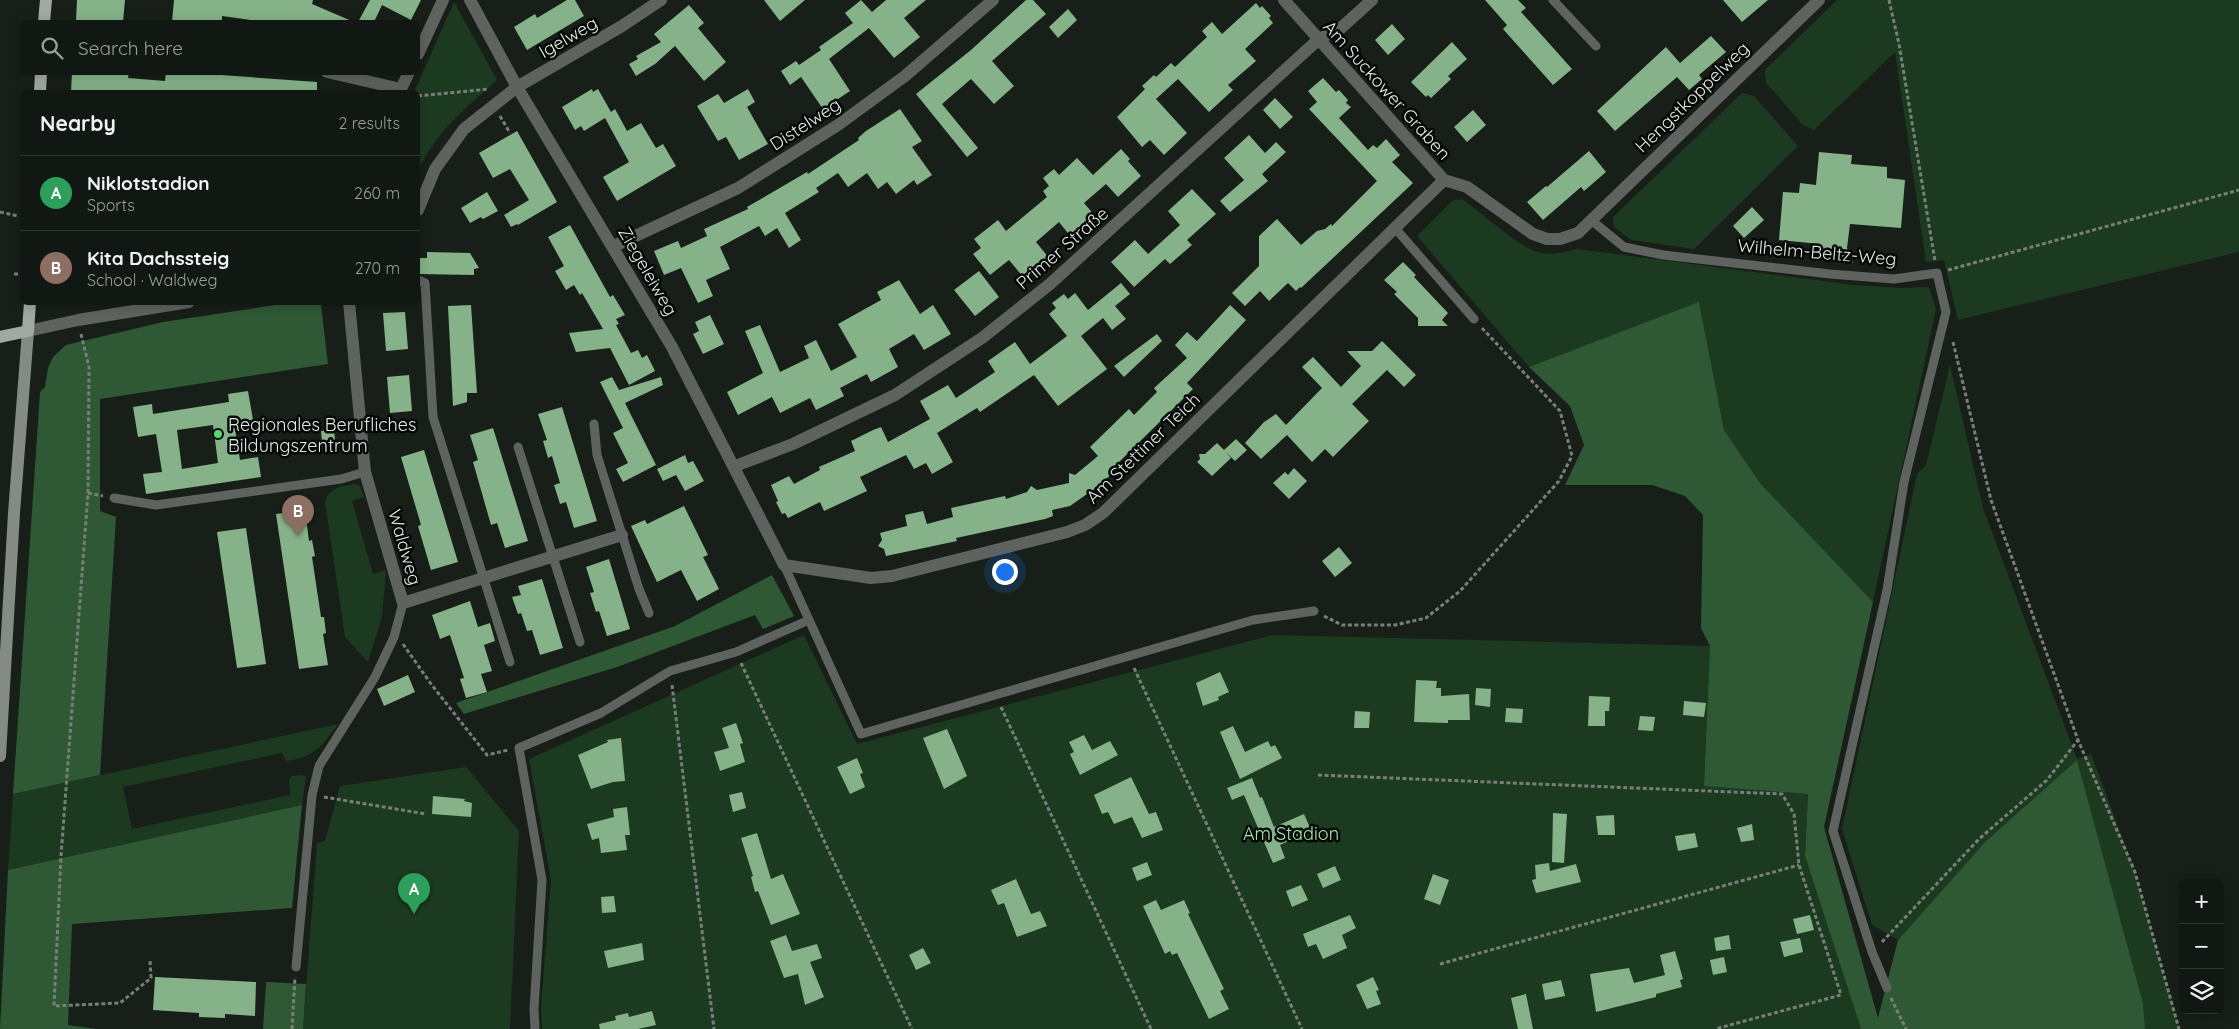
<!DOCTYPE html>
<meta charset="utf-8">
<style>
:root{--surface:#111712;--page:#1e2420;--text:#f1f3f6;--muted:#9c9f9f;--line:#303632;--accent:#59d56f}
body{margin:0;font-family:Quicksand,sans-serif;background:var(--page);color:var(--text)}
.controls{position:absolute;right:15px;bottom:15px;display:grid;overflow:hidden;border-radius:8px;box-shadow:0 2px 12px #0003}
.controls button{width:45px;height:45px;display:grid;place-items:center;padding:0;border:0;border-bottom:1px solid var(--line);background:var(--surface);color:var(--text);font:25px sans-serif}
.you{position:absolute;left:1004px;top:571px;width:18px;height:18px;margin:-12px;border:4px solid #fff;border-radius:50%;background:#1a73e8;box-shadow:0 0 0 8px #1a73e833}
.badge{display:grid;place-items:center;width:32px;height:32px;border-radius:50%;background:var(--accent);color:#fff;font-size:16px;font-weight:700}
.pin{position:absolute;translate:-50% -41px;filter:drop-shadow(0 1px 2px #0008)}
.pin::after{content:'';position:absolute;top:26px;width:18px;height:15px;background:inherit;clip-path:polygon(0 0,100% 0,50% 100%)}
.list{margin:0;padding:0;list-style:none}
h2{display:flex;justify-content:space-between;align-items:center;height:65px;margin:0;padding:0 20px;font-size:21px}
h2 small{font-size:16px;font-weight:400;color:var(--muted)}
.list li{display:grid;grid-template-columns:32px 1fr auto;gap:15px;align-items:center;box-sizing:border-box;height:75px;padding:0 20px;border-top:1px solid var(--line)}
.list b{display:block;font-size:19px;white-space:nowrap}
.list p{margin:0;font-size:16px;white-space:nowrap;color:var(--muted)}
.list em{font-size:16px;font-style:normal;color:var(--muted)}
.icon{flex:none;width:28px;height:28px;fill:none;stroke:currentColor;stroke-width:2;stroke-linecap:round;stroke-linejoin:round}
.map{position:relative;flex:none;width:2239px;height:1029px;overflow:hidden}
.search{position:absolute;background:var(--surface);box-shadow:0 2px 12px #0003;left:20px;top:20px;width:400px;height:55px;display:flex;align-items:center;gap:12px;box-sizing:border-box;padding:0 18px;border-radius:8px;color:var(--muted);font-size:19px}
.panel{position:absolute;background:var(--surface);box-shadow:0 2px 12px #0003;left:20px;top:90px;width:400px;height:215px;border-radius:8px}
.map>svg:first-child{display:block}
.green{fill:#1c3a20}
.forest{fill:#2f5935}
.building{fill:#85b289;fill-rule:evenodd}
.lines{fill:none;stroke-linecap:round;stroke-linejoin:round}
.path{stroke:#787f79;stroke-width:3;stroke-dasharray:4 2.5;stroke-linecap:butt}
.service{stroke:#5f635f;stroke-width:9}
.minor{stroke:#5f635f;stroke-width:12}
.secondary{stroke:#848b85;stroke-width:12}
.primary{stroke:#a1aaa2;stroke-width:12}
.poi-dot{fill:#59d56f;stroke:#050806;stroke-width:2}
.labels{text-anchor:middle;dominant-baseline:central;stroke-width:5;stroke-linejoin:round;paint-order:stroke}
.street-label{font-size:18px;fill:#e3e9e4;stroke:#050806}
.poi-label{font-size:18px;fill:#e3e9e4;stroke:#050806;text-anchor:start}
.park-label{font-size:18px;fill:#a5e8ac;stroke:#050806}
</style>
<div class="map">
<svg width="2239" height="1029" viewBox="0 0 2239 1029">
<rect width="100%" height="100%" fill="#171f18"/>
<g class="green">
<path d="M1837,0H2239V252L1958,320L1944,260L1926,262L1895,52L1814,130L1803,125L1766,83L1765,70Z"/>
<path d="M454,2L497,80C464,110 437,130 418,171V92H414Z"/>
<path d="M1742,93L1754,96L1798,146L1694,249L1631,240L1614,227L1613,217Z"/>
<path d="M1462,199C1483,213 1519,249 1542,253C1554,255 1565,252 1577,249L1854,285L1900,288L1929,287L1936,309L1873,602L1760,483L1724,430L1699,303L1529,367L1417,236L1452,201Z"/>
<path d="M1950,365L1983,508L2077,759L2091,754L2135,872L2179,1029H2145L2143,1003L2077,760L1985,842L1898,940L1872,925L1842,829L1917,474L1926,465Z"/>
<path d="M355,484L360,486L364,497L352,501L373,574L385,570L386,572L382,616L368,662L345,637L325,502C329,487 341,487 355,484Z"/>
<path d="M804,635L857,744L1273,635L1710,646L1704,785L1808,794L1805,856L1861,1029H542L541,1007L551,880L529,759Z"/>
<path d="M338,724C322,746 315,757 286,761L282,753L123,787L132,829L290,795L289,780L292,776L302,775L306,777L302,805L8,870L13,794Z"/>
<path d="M466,767L519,831L510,1029H303L317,843L325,841L340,786Z"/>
</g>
<g class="forest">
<path d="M295,302L318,303L321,305L328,364L100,399V511L116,517L100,775L13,794L40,392L45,387L48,368L53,357L66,345L163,322Z"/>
<path d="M1699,302L1724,430L1760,483L1873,602L1824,827L1878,1018L1898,940L1985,842L2077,760L2143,1003L2145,1029H1861L1805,856L1808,794L1704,786L1710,646L1701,628L1703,515L1685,496L1652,485H1565L1584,445L1570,406L1529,367Z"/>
<path d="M772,575L794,616L763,629L755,615L617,667L464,714L456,703L675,626Z"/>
<path d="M302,805L292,908L72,924L68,1025L96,1029H0L8,870Z"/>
<path d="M266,982L306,984L303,1029H263Z"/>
</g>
<g class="building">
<path d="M77,0H125L123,22L76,20Z"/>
<path d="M174,0H313L312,4L354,22H250L251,20L222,16V22H172Z"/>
<path d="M370,0H421L411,20L382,5L374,22H358Z"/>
<path d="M567,0H575L584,16L527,50L514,27L535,14L537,18Z"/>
<path d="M764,0H805L780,21Z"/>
<path d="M861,0L872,12L886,0H926L904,18L920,37L894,58L869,28L829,59L850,91L823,109L801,77L790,85L781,71L796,61L799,65L821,50L819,47L853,23L845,13Z"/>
<path d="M1026,0H1033L1046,14L992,61L1014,86L994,104L971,79L942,104L978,148L967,157L916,94L971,50Z"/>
<path d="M1485,0H1518L1526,8L1521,12L1572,69L1553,85L1503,29L1507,25Z"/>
<path d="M1723,0H1768L1742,22Z"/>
<path d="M1256,3L1260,8L1262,6L1271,16L1269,18L1273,23L1245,49L1256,61L1228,85L1233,90L1209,112L1178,79L1156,99L1187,133L1164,155L1150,140L1142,147L1117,117L1145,89L1142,86L1154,75L1156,77L1171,63L1175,67L1207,37L1202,31L1212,22L1222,34Z"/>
<path d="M689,5L704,23L698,28L726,62L704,81L675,46L655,64L636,76L629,64L638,59L636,56L661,42L654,34Z"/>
<path d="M1068,9L1077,20L1058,38L1049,27Z"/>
<path d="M1392,24L1405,39L1388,55L1375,40Z"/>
<path d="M1711,36L1726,52L1699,75L1702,79L1689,90L1677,77L1615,131L1597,111L1666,47L1680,63Z"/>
<path d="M1452,42L1467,59L1448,76L1451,79L1431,98L1428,95L1426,97L1411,82Z"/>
<path d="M72,72H129L128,78L165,81L166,72H222L221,75L317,82V92H71Z"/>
<path d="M1323,78L1336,92L1339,90L1348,100L1346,103L1351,107L1339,118L1368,150L1373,145L1377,148L1386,139L1400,155L1392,162L1413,183L1301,288L1300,287L1296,291L1288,283L1269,301L1260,291L1245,306L1232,293L1259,266V236L1277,219L1301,245L1317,231L1325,229L1331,224L1332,226L1377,181L1309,109L1317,102L1308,91Z"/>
<path d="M592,89L593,92L598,89L611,112L615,109L627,131L641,123L656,148L663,144L676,166L617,201L603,177L629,162L605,118L584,131L581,126L575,130L562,107Z"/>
<path d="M748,89L755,102L747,107L768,144L739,160L726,137L718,141L697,106L718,94L724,103Z"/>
<path d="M1275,98L1293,117L1280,129L1263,110Z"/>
<path d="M900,109L922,141L912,147L932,175L917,185L914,180L896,194L887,182L878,189L867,173L848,187L838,173L816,188L819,192L785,213L801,240L789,248L777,228L765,236L759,226L720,247L730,269L706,280L713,296L698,303L681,268L664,275L654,251L678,241L681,248L707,236L704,229L748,209L747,207L766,196L807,172L808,174L859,140L858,138L866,131Z"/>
<path d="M1473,110L1486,125L1467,142L1454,127Z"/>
<path d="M517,131L557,202L518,225L517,224L511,227L504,215L529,200L510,169L493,178L479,153Z"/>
<path d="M1249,135L1265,153L1276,142L1286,152L1262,174L1268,181L1230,212L1220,201L1244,180L1224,158Z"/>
<path d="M1121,149L1130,159L1128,161L1141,176L1118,197L1106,184L1084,203L1096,217L1071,237L1059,222L1036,242L1049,258L1024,278L1009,260L990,275L973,254L981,248L974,239L998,220L1006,231L1047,197L1043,191L1049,186L1043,178L1054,169L1059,175L1077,158L1093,175Z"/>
<path d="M1589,151L1606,172L1584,191L1581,187L1543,220L1527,202L1546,186L1547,187Z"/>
<path d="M1819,152L1852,155L1851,164L1887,167V178L1905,180L1901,228L1850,224L1847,248L1853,263L1836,255L1826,257L1820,244L1779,240L1783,192L1799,193L1800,183L1816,185Z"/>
<path d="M1192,189L1216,214L1187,240L1192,245L1170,264L1165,259L1134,287L1111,262L1135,240L1148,254L1180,225L1168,211Z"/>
<path d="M487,192L498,211L483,219L481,217L470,223L461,208Z"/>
<path d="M1752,207L1764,220L1744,238L1733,226Z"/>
<path d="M570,225L610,297L613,295L625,315L616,319L619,324L616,325L631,353L638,350L642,358L647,355L655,371L629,385L610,348L576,352L569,333L603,329L582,293L580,295L574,285L566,290L555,271L564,266L548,237Z"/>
<path d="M427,252L470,253L479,268L474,269V275L418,274V258H427Z"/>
<path d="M1403,262L1416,275L1414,277L1448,313L1442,320L1448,326H1418V318L1394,294L1397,292L1384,280Z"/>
<path d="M979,271L999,297L975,316L954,290Z"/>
<path d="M899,280L920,314L933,305L951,334L924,350L914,334L889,349L898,367L871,382L867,374L840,388L844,396L816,410L810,398L780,413L772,397L738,415L727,392L763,373L745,331L760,325L780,372L809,358L804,346L816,340L831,371L857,357L838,324L881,300L877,292Z"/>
<path d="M1121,283L1130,294L1115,306L1126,319L1112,330L1103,318L1081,336L1107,369L1058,406L1034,375L980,412L977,408L937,433L953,462L932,474L926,463L914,469L906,455L860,477L867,491L824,511L820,502L788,518L785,513L782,514L776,502L778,501L771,485L789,476L794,484L820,470L819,467L855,451L851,441L873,430L881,427L888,442L930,419L920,401L948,385L956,398L995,372L988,361L1015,342L1030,364L1067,336L1049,314L1056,308L1052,303L1064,294L1068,299L1075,293L1088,310Z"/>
<path d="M471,305L477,393H467V402L453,406L448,306Z"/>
<path d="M1230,305L1246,320L1187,383L1193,389L1113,468L1115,471L1097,487L1070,506L1052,510L1053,516L1045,519L956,538L957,541L886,556L884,549L878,546L882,540L880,533L907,526L905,515L923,511L927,524L953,517L951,508L1005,496L1006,499L1027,492L1031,486L1037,490L1069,483V473L1075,475L1098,456L1090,447L1129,409L1134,415L1157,392L1154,388L1187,358L1175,345L1187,332L1197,341Z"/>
<path d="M405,312L408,349L386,351L383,313Z"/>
<path d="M710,315L724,344L703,354L693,334L699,331L695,322Z"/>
<path d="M1157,334L1162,341L1124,377L1114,366Z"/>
<path d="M1382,341L1416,375L1404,387L1387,370L1352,404L1369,421L1333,457L1325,449L1312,462L1287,435L1261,459L1245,443L1264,422L1276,414L1286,425L1322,388L1302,367L1313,357L1341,387L1361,366L1347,351H1372Z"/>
<path d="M409,375L412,411L390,413L387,377Z"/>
<path d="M612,377L619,390L661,377L663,385L625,403L656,465L623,482L616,469L628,463L613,433L623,428L600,382Z"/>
<path d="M248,391L253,420L234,423L240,460L258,457L261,477L146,494L143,474L162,472L156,434L138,437L133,407L152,404L153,414L229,402L228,394ZM213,425L218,463L182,469L177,430Z"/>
<path d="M562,407L597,521L574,528L566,502L560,504L554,485L560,483L552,456L548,458L543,441L547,440L538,414Z"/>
<path d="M493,428L528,541L505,548L497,523L491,525L473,462L478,460L470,435Z"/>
<path d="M334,430L336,451L323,452L321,431Z"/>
<path d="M1236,439L1247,450L1235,461L1226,452L1231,458L1212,476L1197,462L1200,459L1199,454H1205L1217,443L1224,450Z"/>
<path d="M424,450L458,562L431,570L418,526L421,525L401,457Z"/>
<path d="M685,455L688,463L693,461L704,481L685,491L676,475L663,481L657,469Z"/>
<path d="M1294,468L1307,481L1289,499L1273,483L1285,472L1288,475Z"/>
<path d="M684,506L708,555L703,557L719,589L697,601L681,570L657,582L631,526L645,520L647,524Z"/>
<path d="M305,510L309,541L312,540L315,556L312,557L321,617H324L326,633L323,634L328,665L299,669L276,514Z"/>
<path d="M246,528L266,664L237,668L217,532Z"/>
<path d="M1339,547L1352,563L1335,577L1322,561Z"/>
<path d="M609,559L630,629L607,636L599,611L596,612L590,593L594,592L586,567Z"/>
<path d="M542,579L563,648L540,655L532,630L527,631L521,613L518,614L512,597L521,595L518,586Z"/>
<path d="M470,601L478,627L490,623L495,641L484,645L492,671L481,674L487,692L466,698L460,679L464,678L450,635L440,639L432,615Z"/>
<path d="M1220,672L1229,692L1218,697L1219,700L1203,706L1196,683Z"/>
<path d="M408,675L415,692L384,706L377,689Z"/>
<path d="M1416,680L1437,681L1436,688H1441V696L1469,694L1470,720H1448V723L1414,722Z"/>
<path d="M1476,688L1491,689L1490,707L1475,705Z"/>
<path d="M1589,696L1610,697L1609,711H1605V726H1588Z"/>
<path d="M1684,701L1706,703L1704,717L1683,715Z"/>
<path d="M1506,708L1523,709L1522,723L1505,722Z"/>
<path d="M1355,711L1370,712L1369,728H1354Z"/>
<path d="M1640,716L1655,717L1653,731L1638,730Z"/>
<path d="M736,723L743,743L740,744L745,762L720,771L714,752L729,748L722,728Z"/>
<path d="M1233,726L1245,752L1268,741L1271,747L1275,745L1282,758L1240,779L1220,732Z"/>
<path d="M947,729L967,776L944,789L923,738Z"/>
<path d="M1084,735L1092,750L1110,741L1118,755L1080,775L1070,754L1074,752L1069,742Z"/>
<path d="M621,738L625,781L613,782L591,789L578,755L608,742L607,740Z"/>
<path d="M857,758L863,773L860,774L865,787L850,794L837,767Z"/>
<path d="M1131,777L1149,814L1156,812L1163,830L1142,838L1132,817L1114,824L1108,812L1102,814L1094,795Z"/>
<path d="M1252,778L1260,798L1262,797L1274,827L1304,814L1311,830L1280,845L1285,858L1273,863L1244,795L1232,800L1227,788Z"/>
<path d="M742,792L746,808L733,812L729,795Z"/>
<path d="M433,796L465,799L464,801L472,803L471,817L432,814Z"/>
<path d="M627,807L630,835H625L627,850L601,853L599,838L592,840L587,824L614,817L613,809Z"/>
<path d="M1553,813L1567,814L1564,863L1552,862Z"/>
<path d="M1614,815L1615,835H1598L1596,816Z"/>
<path d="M1752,824L1754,840L1741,842L1737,828Z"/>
<path d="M757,833L771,879L783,874L800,914L771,925L758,891L755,892L751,877L753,876L741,838Z"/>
<path d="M1695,833L1698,847L1678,851L1675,836Z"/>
<path d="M1147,862L1152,875L1137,881L1132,868Z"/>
<path d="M1549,863L1550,871L1576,864L1581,882L1536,893L1532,880L1536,879L1535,865Z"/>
<path d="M1335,866L1341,880L1323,888L1317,874Z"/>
<path d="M1433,874L1449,880L1440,905L1424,899Z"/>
<path d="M1016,879L1031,914L1040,911L1047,926L1017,937L1004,903L998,905L991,890Z"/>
<path d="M1301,885L1308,900L1292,907L1286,891Z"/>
<path d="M614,896L616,912L602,913L601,897Z"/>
<path d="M1156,900L1161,910L1184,900L1190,913L1188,914L1224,989L1220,991L1229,1009L1209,1019L1177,953L1172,955L1170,951L1165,954L1143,906Z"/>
<path d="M1350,915L1356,928L1342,935L1347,948L1323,959L1316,944L1308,947L1303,934Z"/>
<path d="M1810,915L1814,930L1797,934L1793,919Z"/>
<path d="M786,935L792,951L817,944L822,958L810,962L824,997L805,1005L798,974L784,978L770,941Z"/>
<path d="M1729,935L1731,949L1716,951L1714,938Z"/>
<path d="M1800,938L1803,952L1784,957L1780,942Z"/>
<path d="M642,943L644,960L608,968L604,951Z"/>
<path d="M923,948L931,963L916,970L909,955Z"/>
<path d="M1675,951L1683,979L1680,980L1682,987L1656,994V997L1596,1012L1590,974L1629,968L1634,983L1665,975L1660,955Z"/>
<path d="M1724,957L1727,972L1713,975L1710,960Z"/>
<path d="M155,977L256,982L255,1016L225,1014V1018L199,1017V1013L153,1010Z"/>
<path d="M1373,977L1379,990L1376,991L1381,1004L1367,1009L1356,985Z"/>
<path d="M1561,980L1565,996L1545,1000L1542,984Z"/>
<path d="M1526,994L1533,1029H1518L1511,998Z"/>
<path d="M652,1011L656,1025L638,1029H600L599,1024L616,1020L615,1016L628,1013L629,1017Z"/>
</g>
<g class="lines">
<g class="path">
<path d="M1889,0L1899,44L1935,261"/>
<path d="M418,96L489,89"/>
<path d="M500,116L510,133"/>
<path d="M0,212L18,216"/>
<path d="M1948,270L2239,190"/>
<path d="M14,274H22"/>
<path d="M81,334L89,367L88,493L61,856L54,1006L120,1003L151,978L150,960"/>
<path d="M1953,342L1991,500L2078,740L2135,872L2179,1029"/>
<path d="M88,493L103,496"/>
<path d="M1324,616L1342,625H1395L1426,618L1460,591L1559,481L1572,456L1560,411L1481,327"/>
<path d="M403,644L431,684L487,755L508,750"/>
<path d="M741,663L912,1029"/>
<path d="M1134,668L1302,1029"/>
<path d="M672,685L714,1029"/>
<path d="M1001,707L1151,1029"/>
<path d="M1318,775L1782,794L1794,814L1799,865L1841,995L1715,1029"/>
<path d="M324,797L426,814"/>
<path d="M1882,942L1979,839L2047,780L2078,740"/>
<path d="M1440,964L1799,865"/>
<path d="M1891,998L1906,1029"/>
<path d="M292,1029L295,977"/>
</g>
<g class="service">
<path d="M1553,0L1596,46"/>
<path d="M1591,220L1624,247L1663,255L1830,274L1894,279L1937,273L1946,312L1904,482L1887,590L1833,831L1872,952L1887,988"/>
<path d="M1395,228L1474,319"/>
<path d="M418,280L425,283L433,417L510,662"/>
<path d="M594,424L597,455L639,589L649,613"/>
<path d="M518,447L580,642"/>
<path d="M114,498L156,505L341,479L365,472"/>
<path d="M784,565L861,734L1253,620L1314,611"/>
<path d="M296,967L312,795L319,766L375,677L394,637L403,603"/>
<path d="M535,1029L534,1009L542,880L519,748L601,713L670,671L736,652L809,620"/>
</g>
<g class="minor">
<path d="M470,0L517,87L672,347L784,565L871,578L892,576L1067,532L1085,525L1103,513L1444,180"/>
<path d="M1284,0L1444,180"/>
<path d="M418,54L443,0"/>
<path d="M327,72L401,89L409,72"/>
<path d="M1444,180L1467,187L1533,234L1547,239H1560L1578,233L1819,0"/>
<path d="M418,210L435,169L464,129L517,87L622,26L661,0"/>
<path d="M614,246L738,188L838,125L905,76L993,0"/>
<path d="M349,302L365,472L403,603L622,535"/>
<path d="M28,331L78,320L189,302"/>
<path d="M735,466L793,444L895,395L982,338L1050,284L1319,39L1341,28L1372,0"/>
</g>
<path class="secondary" d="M0,756L14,513L28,331"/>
<g class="primary">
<path d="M44,22L46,0"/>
<path d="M40,92L41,72"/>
<path d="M0,337L28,331L30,302"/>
</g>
</g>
<circle class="poi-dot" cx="218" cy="434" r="5"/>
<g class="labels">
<g class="street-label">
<text transform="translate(568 37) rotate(-30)">Igelweg</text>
<text transform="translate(1387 90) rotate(48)">Am Suckower Graben</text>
<text transform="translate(1692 97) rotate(-44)">Hengstkoppelweg</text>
<text transform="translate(805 124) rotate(-33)">Distelweg</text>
<text transform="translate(1062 248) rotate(-41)">Primer Straße</text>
<text transform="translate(1817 252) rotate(5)">Wilhelm-Beltz-Weg</text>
<text transform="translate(648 271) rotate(60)">Ziegeleiweg</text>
<text transform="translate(1143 448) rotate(-44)">Am Stettiner Teich</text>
<text transform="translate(405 547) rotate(74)">Waldweg</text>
</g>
<g class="poi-label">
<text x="228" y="424">Regionales Berufliches<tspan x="228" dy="21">Bildungszentrum</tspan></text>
</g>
<g class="park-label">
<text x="1291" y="833">Am Stadion</text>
</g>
</g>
</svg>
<div class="controls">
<button>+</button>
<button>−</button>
<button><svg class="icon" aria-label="layers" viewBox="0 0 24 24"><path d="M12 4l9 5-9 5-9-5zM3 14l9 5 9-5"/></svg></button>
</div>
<div class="you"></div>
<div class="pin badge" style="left:414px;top:914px;background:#2e9e5b">A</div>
<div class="pin badge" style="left:298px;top:536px;background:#8d6e63">B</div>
<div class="search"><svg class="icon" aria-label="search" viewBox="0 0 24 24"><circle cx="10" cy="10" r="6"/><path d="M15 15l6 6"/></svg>Search here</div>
<section class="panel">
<h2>Nearby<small>2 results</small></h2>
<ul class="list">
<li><span class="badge" style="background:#2e9e5b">A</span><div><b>Niklotstadion</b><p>Sports</p></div><em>260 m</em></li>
<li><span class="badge" style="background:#8d6e63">B</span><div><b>Kita Dachssteig</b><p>School · Waldweg</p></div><em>270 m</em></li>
</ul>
</section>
</div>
